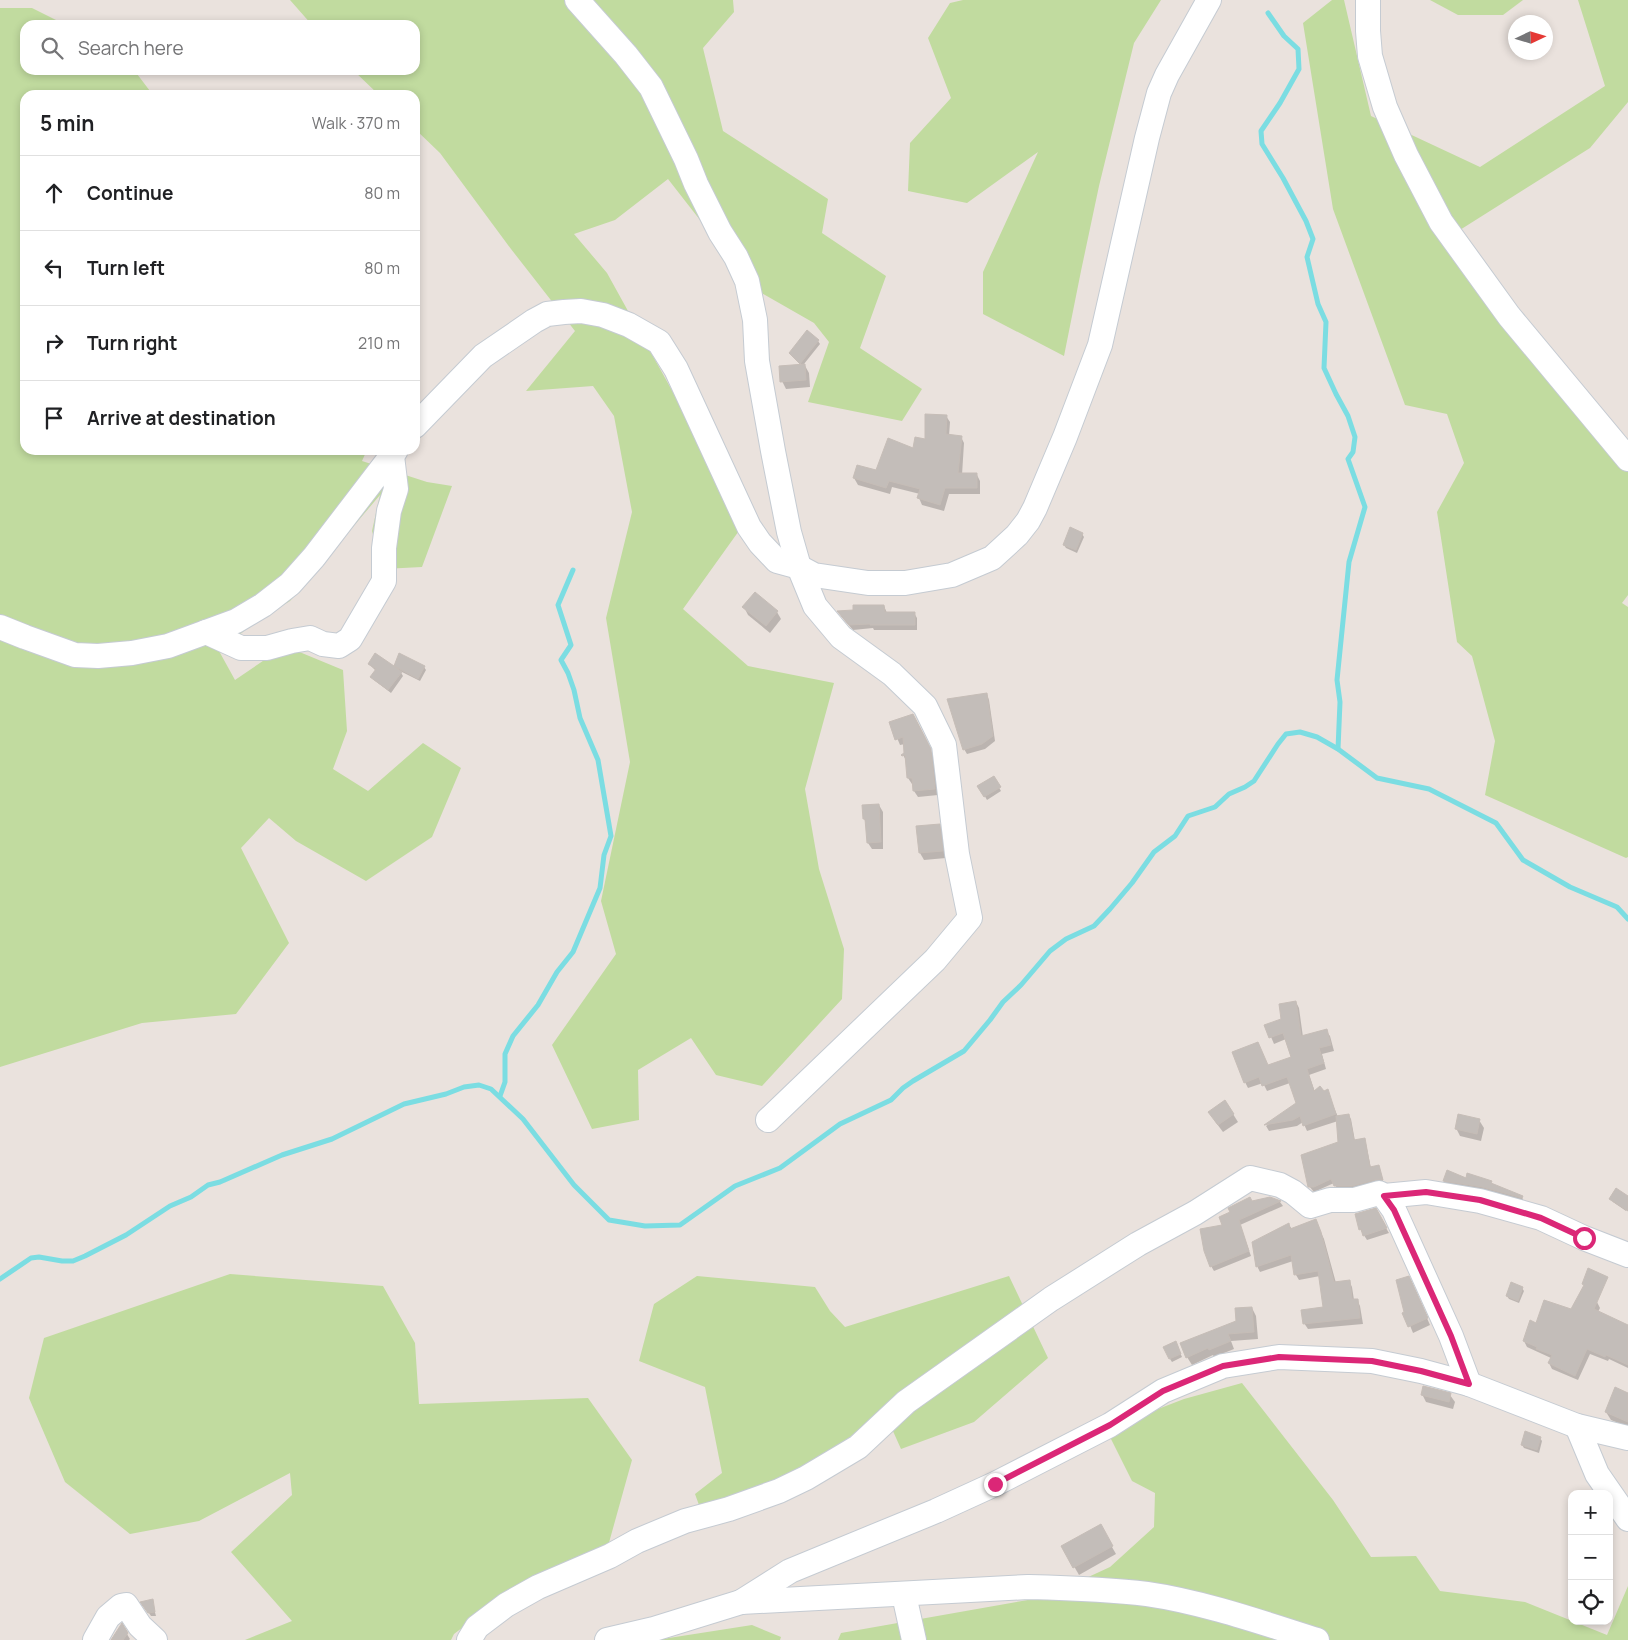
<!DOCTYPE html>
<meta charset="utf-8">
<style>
:root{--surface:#fff;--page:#f2f2f2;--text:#202124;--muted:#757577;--line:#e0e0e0}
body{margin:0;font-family:Manrope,sans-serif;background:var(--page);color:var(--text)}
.controls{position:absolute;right:15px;bottom:15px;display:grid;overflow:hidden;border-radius:10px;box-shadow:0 2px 8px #0003}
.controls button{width:45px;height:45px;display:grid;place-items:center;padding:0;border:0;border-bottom:1px solid var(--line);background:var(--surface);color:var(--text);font:25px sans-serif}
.compass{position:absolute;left:1508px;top:15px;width:45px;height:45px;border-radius:50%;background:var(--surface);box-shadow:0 2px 8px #0003;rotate:86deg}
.stop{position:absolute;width:15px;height:15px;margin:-11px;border:4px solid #db2777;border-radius:50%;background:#fff}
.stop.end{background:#db2777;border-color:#fff;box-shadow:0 1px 5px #0008}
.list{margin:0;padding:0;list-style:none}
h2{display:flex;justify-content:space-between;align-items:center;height:65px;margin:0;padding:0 20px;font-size:21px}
h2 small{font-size:16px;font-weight:400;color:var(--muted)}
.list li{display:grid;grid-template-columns:32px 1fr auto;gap:15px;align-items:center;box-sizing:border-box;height:75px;padding:0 20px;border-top:1px solid var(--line)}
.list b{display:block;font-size:19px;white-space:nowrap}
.list em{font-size:16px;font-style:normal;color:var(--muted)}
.icon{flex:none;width:28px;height:28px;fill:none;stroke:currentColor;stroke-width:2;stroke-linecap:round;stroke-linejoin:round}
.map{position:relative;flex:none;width:1628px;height:1640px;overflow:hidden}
.search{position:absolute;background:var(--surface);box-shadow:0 2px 8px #0003;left:20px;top:20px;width:400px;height:55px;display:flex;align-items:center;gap:12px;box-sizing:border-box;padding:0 18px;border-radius:15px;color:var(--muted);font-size:19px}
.panel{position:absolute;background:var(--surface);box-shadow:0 2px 8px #0003;left:20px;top:90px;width:400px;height:365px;border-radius:15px}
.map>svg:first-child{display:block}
.green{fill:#c1db9f}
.shadow{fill:#0003}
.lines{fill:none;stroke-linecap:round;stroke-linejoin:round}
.stream{stroke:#7bdde2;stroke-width:5}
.building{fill:#c3bdb9;stroke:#c6bdb7}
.minor-casing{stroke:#c5cbd2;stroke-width:26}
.minor{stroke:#fff;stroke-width:24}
.route{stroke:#db2777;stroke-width:6}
</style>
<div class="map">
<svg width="1628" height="1640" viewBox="0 0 1628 1640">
<rect width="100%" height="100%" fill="#eae2dd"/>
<g class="green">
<path d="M290,0H733L734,12L703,48L723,131L828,199L822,233L886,276L860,348L922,389L902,421L808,402L829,342L814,323L753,288L668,179L615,220L574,234L607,273L685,414L741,528L683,609L748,666L834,683L805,789L819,869L844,949L842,999L762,1086L716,1075L691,1038L638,1070L639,1120L592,1129L552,1045L616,954L601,901L630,762L606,618L632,512L614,416L593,386L526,391L575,331L511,249L440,153L415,129V95H379L353,70H415V25H312Z"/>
<path d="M963,0H1161L1134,43L1099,186L1081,271L1064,356L983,314V272L1038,152L967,203L908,191L910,143L951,98L928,38L950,3Z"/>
<path d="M1332,0H1344L1371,116L1480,167L1605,86L1578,0H1628V102L1590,148L1444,240L1628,470V595L1622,603L1628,607V857L1626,858L1485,795L1495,741L1472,656L1457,642L1437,512L1464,463L1447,414L1405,405L1333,209L1303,23Z"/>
<path d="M1430,0H1523L1503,15H1458Z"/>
<path d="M0,8H32L66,25H25V70H134L153,95H25V450H367L362,461L427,482L452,486L422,567L383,569L372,531L380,495L290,601L258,620L219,651L235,680L285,646L343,670L347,731L333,769L368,791L423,743L461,768L432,837L366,881L296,841L269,818L241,848L289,943L236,1014L142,1023L0,1067Z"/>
<path d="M230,1274L383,1286L415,1343L419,1404L588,1398L632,1460L605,1557L497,1601L454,1634L451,1640H245L292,1621L231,1552L292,1495L290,1473L199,1521L130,1534L65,1482L29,1398L44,1338Z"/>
<path d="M697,1276L815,1287L830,1311L845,1327L1009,1276L1048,1358L974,1422L901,1449L884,1411L795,1479L703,1516L695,1494L722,1473L705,1387L639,1361L654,1304Z"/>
<path d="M1242,1383L1333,1500L1371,1557L1416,1556L1440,1591L1525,1602L1607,1635L1628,1586V1640H838L841,1633L1045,1597L1110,1567L1154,1527L1155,1493L1132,1481L1106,1429L1184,1399Z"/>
<path d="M752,1625L781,1637L780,1640H656Z"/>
</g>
<g class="shadow">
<path d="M818,341L820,344L804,364L809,373L810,387L786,389L782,381L802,365L792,356Z"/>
<path d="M946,416L950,422L949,436L961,437L964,443L962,475H977L980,481V494H949L944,511L922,505L919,498L920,494L892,487L890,494L858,485L854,478L876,472L914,450L926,440Z"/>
<path d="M1082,534L1084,537L1077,553L1066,548L1064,545Z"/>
<path d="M884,606L887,613H914L917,618V630H874L873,628L853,630L841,616Z"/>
<path d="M744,607L777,612L781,619L770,633L748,615Z"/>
<path d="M400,654L424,667L426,670L420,681L400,671L403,676L391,693L374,680L372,677L376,671L369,664L394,668Z"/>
<path d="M987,695L989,700L995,741L985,749L967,754L964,749Z"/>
<path d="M917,722L933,756L938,795L918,797L914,791L913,784H912L908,778L907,762L903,755L906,753L905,744L900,745L891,723Z"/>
<path d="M993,777L1001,791L987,800L979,786Z"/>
<path d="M879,805L883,812V849H872L868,843L867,824L864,819Z"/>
<path d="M939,825L943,832L946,858L924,860L920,853Z"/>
<path d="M1296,1002L1299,1008L1303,1037L1326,1031L1330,1036L1334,1051L1322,1054L1326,1069L1309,1075L1315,1092H1323L1327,1091L1338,1117L1348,1115L1351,1119L1355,1141L1364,1139L1366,1144L1371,1168L1379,1167L1384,1184L1355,1190H1338L1334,1183L1314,1192L1309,1186L1340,1143L1338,1121L1307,1131L1303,1122L1297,1126L1269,1131L1266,1126L1297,1104L1290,1083L1267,1091L1263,1083L1248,1088L1245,1082L1268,1067L1292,1058L1286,1039L1274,1044L1266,1025L1283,1020Z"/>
<path d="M1233,1114L1238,1122L1223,1132L1214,1120Z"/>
<path d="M1479,1120L1484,1128L1481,1141L1460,1136L1456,1128Z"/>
<path d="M1444,1181L1491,1182L1492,1185L1522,1197L1524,1202L1447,1185Z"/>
<path d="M1269,1198L1280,1202L1283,1206L1240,1225L1251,1256L1214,1271L1211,1266L1224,1226L1251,1202Z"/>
<path d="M1628,1198V1207L1626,1211L1613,1202L1611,1199Z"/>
<path d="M1375,1210L1389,1233L1367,1240L1360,1229Z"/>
<path d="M1315,1220L1324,1239L1336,1283L1349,1281L1352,1287L1354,1300H1357L1360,1306L1363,1324L1308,1329L1304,1323L1325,1308L1320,1276L1299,1280L1296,1275L1293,1261L1260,1272L1257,1266L1289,1225L1292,1229Z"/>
<path d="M1412,1284L1430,1325L1413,1333L1405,1313Z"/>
<path d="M1522,1288L1524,1291L1519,1303L1509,1299L1507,1296Z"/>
<path d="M1597,1302L1600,1308L1598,1312L1628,1326V1368L1609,1359L1608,1361L1590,1354L1578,1380L1552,1369L1549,1363L1551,1358L1527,1347L1524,1341L1537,1324Z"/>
<path d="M1252,1308L1256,1316L1258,1339L1231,1341L1234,1349L1214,1357L1213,1355L1192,1365L1187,1357L1238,1322Z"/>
<path d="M1177,1346L1182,1357L1172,1362L1170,1359Z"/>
<path d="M1422,1394L1450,1395L1455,1402L1453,1409L1426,1402Z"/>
<path d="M1628,1394V1427L1611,1420L1606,1412Z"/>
<path d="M1540,1438L1542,1441L1539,1453L1524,1448L1522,1445Z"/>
<path d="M1100,1526L1116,1554L1079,1575L1063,1547Z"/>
<path d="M152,1601L156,1616H151L142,1603Z"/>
<path d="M122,1626L130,1639L129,1640H112Z"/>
</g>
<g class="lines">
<g class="stream">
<path d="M1268,13L1284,36L1298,49L1299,69L1280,103L1261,131L1262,144L1283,178L1306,221L1313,239L1307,257L1318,304L1326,322L1324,368L1336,394L1348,416L1355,437L1353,452L1348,459L1365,507L1349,562L1337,680L1340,702L1338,749"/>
<path d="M500,1096L505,1082V1054L513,1036L538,1005L557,972L573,952L600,888L604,855L611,836L598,760L580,718L574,690L568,673L561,660L571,645L558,605L573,570"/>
<path d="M0,1279L31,1258L39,1257L62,1261H73L85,1256L126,1235L170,1206L191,1197L208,1185L220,1182L282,1155L332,1139L404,1104L446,1094L464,1087L479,1085L491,1089L523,1119L574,1185L609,1220L645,1226L680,1225L735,1186L780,1168L840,1124L891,1100L903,1088L913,1081L964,1051L990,1020L1003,1002L1021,985L1050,951L1066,939L1094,926L1110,909L1132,883L1154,852L1175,836L1188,816L1215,807L1229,794L1245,787L1254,781L1278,744L1286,734L1300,732L1317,737L1338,749L1377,778L1429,789L1496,823L1523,860L1570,887L1617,907L1628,919"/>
</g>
</g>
<g class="building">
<path d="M807,330L819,340L800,364L789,353Z"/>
<path d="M805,364L806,380L780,382L779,366Z"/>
<path d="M925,414L947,415L946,434L962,436L958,473H977V488H945L940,505L917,498L920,489L889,481L886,488L853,478L857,465L876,470L888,438L913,448L915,437L925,439Z"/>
<path d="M1070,527L1083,533L1076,550L1063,545Z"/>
<path d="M755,592L778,611L766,626L742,607Z"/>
<path d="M853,605H884L885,612H915V625H870V624L849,625L837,611L853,610Z"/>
<path d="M375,653L394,666L399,653L425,666L418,679L394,666L402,672L388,690L370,677L376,669L368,664Z"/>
<path d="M987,693L993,736L982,744L963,750L947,699Z"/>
<path d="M913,714L931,749L935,789L913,791L912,778H907L905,755L902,756L901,755L904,753L903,737L895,740L889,722Z"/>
<path d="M994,776L1001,787L984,797L977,786Z"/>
<path d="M879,804L881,842L867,843L865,819H863L862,805Z"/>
<path d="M940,824L943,851L919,853L916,826Z"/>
<path d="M1296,1001L1301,1036L1327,1029L1331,1045L1319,1048L1324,1063L1307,1069L1314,1091L1320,1086L1324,1091L1328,1089L1336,1114L1303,1126L1300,1116L1293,1120L1264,1125L1296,1103L1287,1077L1262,1086L1259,1077L1244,1083L1232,1052L1258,1042L1268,1065L1291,1057L1283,1033L1269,1038L1264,1025L1281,1019L1279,1004Z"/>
<path d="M1225,1100L1234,1114L1218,1125L1208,1112Z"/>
<path d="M1349,1114L1354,1140L1365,1138L1370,1167L1379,1165L1383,1180H1375L1352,1186H1334L1331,1179L1314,1187H1308L1301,1155L1338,1142L1336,1116Z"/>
<path d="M1458,1114L1480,1119L1477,1134L1455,1129Z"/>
<path d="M1447,1170L1466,1178L1467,1173L1492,1181L1491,1183L1523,1196L1522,1198L1482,1187L1443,1181Z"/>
<path d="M1616,1188L1628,1196V1211L1609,1199Z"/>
<path d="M1250,1197L1252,1201L1270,1197L1281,1201L1239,1220L1249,1251L1210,1267L1204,1251L1200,1229L1222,1225L1219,1217L1230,1212L1228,1208Z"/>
<path d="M1376,1208L1387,1228L1363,1236L1361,1229L1359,1230L1355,1214Z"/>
<path d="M1316,1219L1321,1232L1334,1282L1350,1280L1352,1299H1358L1360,1318L1303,1324L1301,1310L1323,1307L1318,1271L1294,1275L1291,1255L1256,1267L1252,1242L1289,1223L1290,1229Z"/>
<path d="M1588,1268L1608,1277L1594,1309L1628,1325V1365L1606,1355L1605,1357L1587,1349L1575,1376L1548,1363L1552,1355L1536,1349L1537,1347L1523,1341L1530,1320L1536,1323L1544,1300L1571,1309L1584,1285L1582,1284Z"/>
<path d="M1409,1276L1428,1318L1408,1327L1402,1313L1404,1312L1396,1280Z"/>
<path d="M1511,1282L1523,1287L1518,1301L1506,1296Z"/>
<path d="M1252,1307L1254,1332L1228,1334L1231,1341L1209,1350L1208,1348L1186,1358L1180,1343L1236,1321L1235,1308Z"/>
<path d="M1176,1341L1181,1354L1169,1359L1163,1347Z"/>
<path d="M1423,1386L1451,1393L1449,1402L1421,1395Z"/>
<path d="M1615,1387L1628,1393V1422L1605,1412Z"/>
<path d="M1525,1431L1541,1437L1537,1450L1521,1445Z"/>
<path d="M1101,1524L1113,1546L1073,1568L1061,1546Z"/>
<path d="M153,1599L155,1612L148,1613L140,1602Z"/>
<path d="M122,1623L128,1633L123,1640H111Z"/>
</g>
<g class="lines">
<g class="minor-casing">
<g id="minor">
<path d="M577,0L626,55L651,87L686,159L696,184L720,232L736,257L747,281L755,320L757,361L773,451L789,532L799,567L815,606L841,637L892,674L925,706L944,745L957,854L970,918L935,960L768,1120"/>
<path d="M1368,0V31L1370,56L1385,107L1406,155L1441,222L1509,316L1628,459"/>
<path d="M415,426L483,356L534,321L547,314L564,312L581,311L603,315L629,325L659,342L676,369L749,527L760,543L777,561L799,567L814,575L868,583H905L952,575L992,558L1017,535L1028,521L1035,508L1065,437L1100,345L1147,138L1159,93L1167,75L1209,0"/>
<path d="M0,627L25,637L75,655L98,656L132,653L168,646L236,621L263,605L290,584L314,557L396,450"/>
<path d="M206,632L241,648H267L292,641L310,638L323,644L339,646L350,639L384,581V548L389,511L396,489L392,456"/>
<path d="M1384,1196L1426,1192L1480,1201L1541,1218L1584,1238L1628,1255"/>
<path d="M1577,1426L1597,1474L1628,1519"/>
<path d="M904,1595L914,1640"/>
<path d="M741,1602L790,1571L936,1511L995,1484L1110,1425L1163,1391L1223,1366L1279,1357L1372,1361L1421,1371L1469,1384L1577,1426L1628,1438"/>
<path d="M95,1640L108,1617L121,1606L126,1605L140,1626L155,1640"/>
<path d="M469,1640L477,1627L506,1605L538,1587L610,1556L637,1541L685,1521L729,1509L779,1491L806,1478L858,1447L906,1402L1051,1299L1138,1244L1195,1213L1250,1178L1280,1185L1293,1192L1310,1206L1330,1200H1354L1379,1193L1384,1196L1394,1210L1451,1336L1469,1384"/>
<path d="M607,1640L654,1629L741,1602L1028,1587C1067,1588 1107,1589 1147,1594C1203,1602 1263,1623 1317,1640"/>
</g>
</g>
<use href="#minor" class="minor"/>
</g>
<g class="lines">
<path class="route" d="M995,1484L1110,1425L1163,1391L1223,1366L1279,1357L1372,1361L1421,1371L1469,1384L1451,1336L1394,1210L1384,1196L1426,1192L1480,1200L1541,1218L1584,1238"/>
</g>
</svg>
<div class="controls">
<button>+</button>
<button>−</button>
<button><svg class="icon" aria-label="locate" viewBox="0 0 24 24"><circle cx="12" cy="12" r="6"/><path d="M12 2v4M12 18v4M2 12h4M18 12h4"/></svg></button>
</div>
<svg class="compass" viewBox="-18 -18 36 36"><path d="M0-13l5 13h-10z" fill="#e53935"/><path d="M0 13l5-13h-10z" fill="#757577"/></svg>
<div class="stop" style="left:1584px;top:1238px"></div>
<div class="stop end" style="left:995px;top:1484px"></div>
<div class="search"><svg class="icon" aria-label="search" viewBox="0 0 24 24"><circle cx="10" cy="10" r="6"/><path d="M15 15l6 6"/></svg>Search here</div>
<section class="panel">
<h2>5 min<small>Walk · 370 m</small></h2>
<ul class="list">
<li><svg class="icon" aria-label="ahead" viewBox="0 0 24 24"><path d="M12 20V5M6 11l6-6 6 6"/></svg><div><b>Continue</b></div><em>80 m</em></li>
<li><svg class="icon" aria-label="left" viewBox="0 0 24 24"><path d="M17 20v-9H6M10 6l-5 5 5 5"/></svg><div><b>Turn left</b></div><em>80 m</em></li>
<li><svg class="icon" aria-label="right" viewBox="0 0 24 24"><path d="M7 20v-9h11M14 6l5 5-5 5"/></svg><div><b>Turn right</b></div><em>210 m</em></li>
<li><svg class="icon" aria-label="arrive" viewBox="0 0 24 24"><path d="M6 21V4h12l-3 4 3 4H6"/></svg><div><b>Arrive at destination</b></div></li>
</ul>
</section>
</div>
